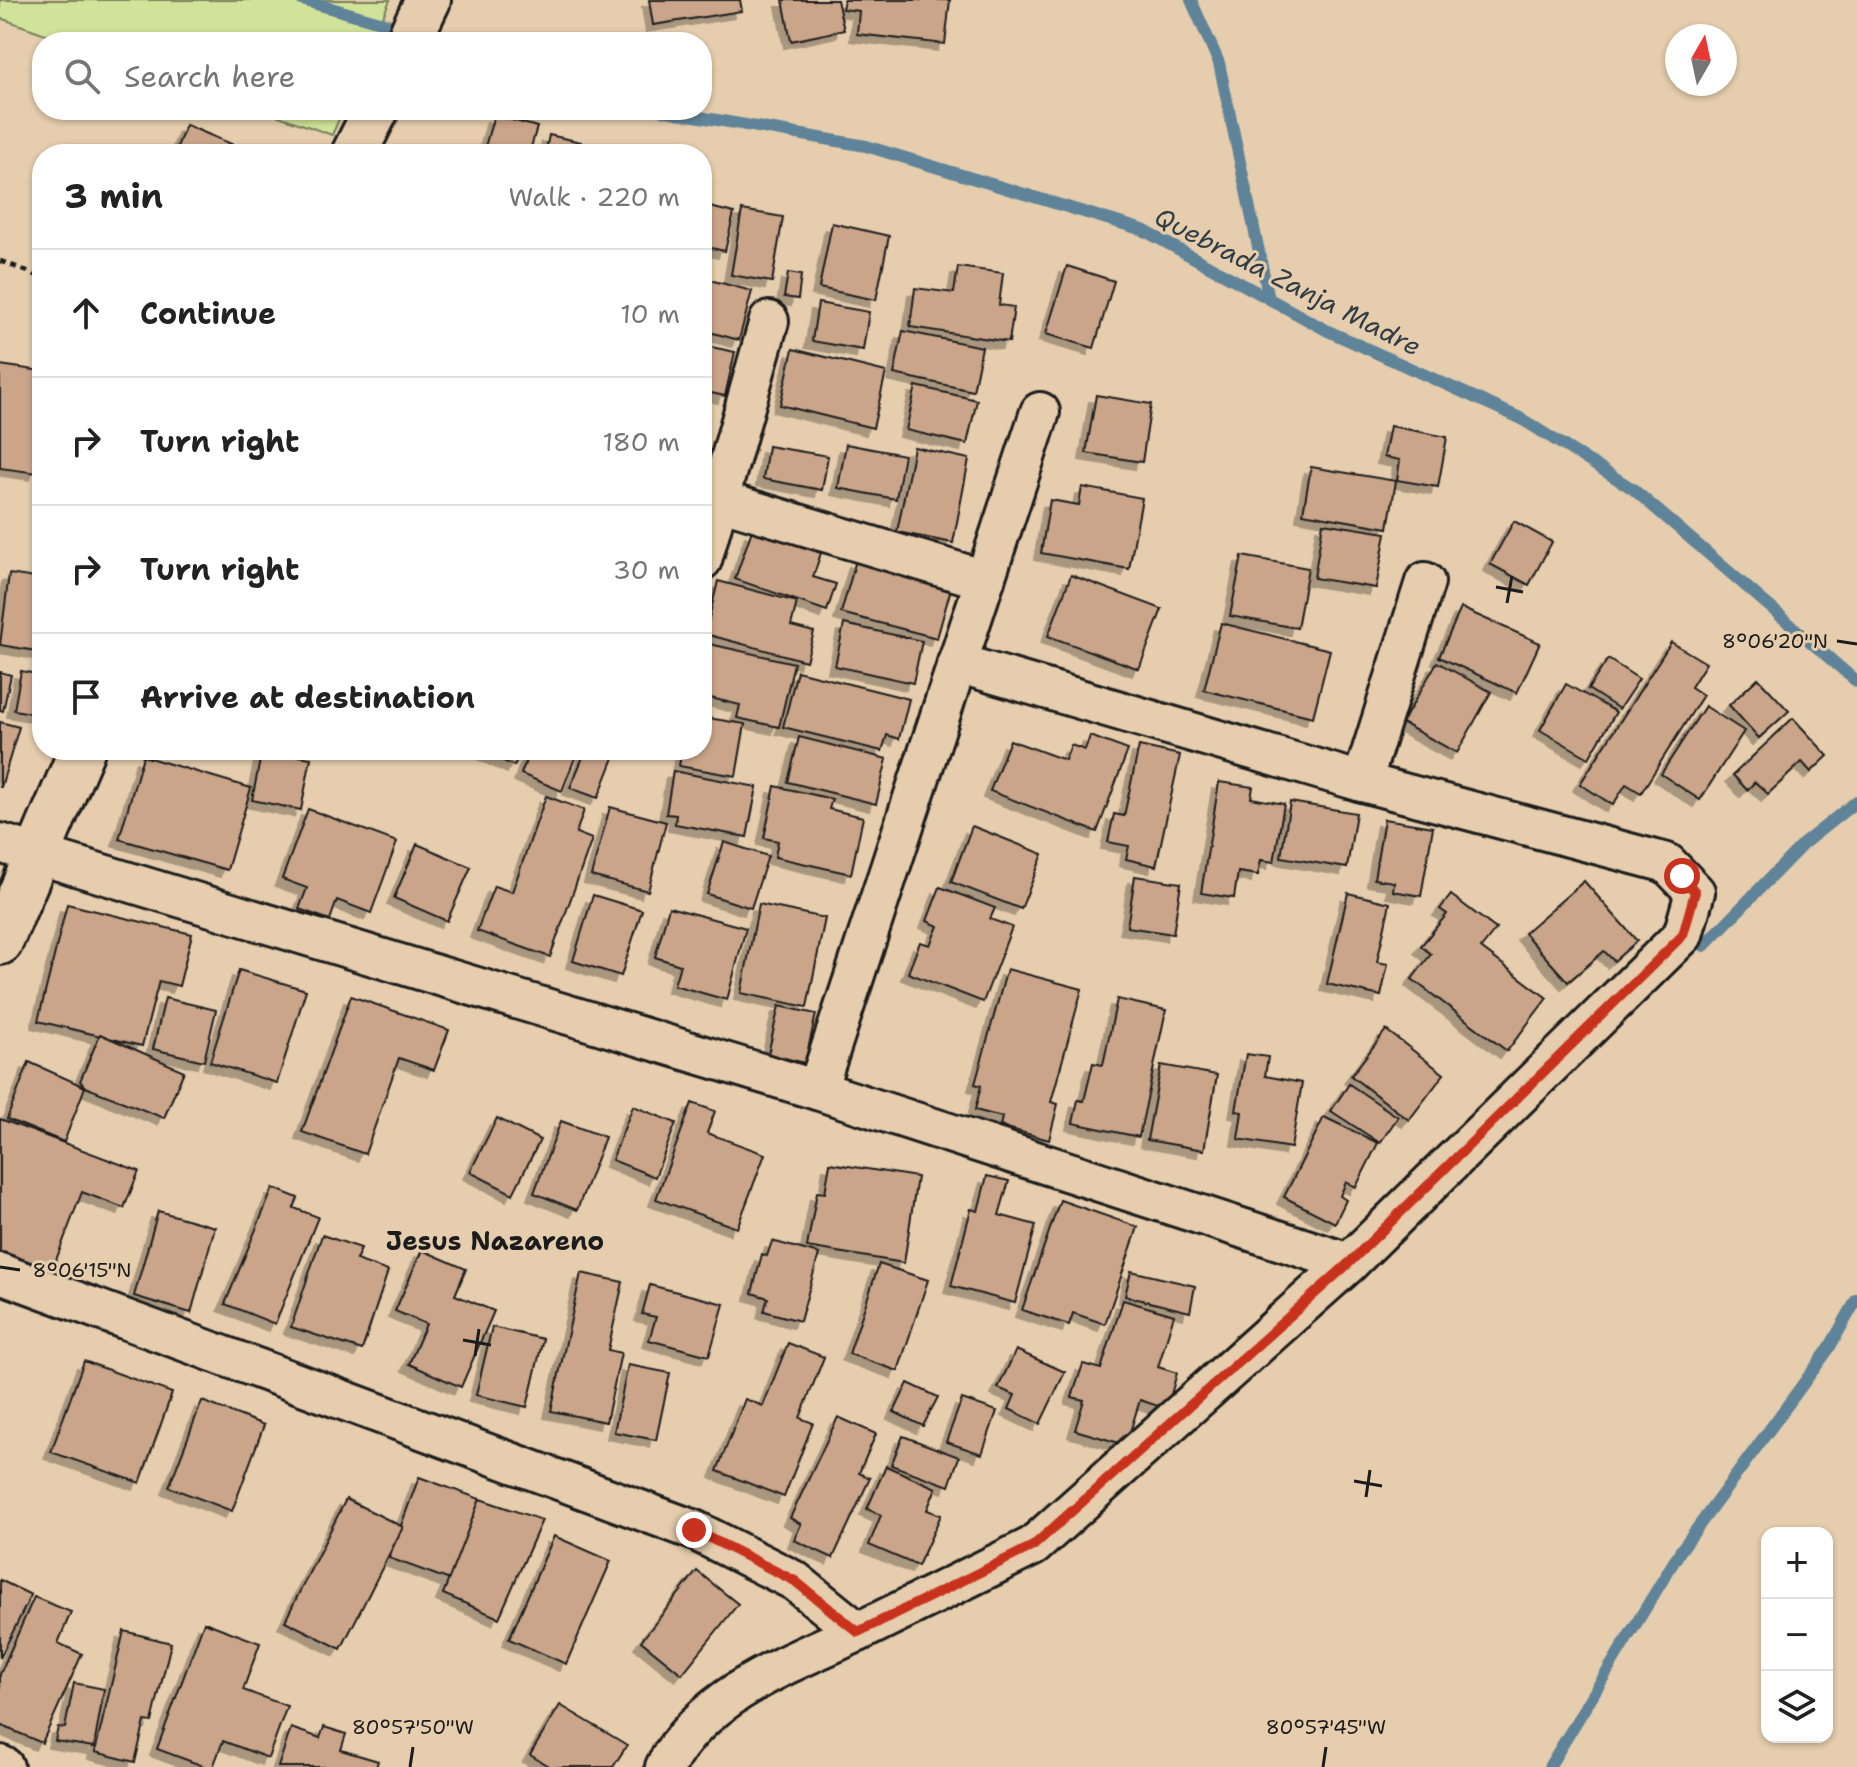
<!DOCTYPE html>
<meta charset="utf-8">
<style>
:root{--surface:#fff;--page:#f6f6f6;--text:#222;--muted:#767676;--line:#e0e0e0}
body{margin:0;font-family:"Shantell Sans",sans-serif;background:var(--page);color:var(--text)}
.controls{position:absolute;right:24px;bottom:24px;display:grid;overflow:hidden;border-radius:16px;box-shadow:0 2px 6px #0004}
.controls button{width:72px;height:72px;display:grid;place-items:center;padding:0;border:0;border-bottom:2px solid var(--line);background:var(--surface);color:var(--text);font:40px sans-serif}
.compass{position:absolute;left:1665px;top:24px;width:72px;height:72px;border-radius:50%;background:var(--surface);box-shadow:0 2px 6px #0004;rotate:9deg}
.stop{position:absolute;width:24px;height:24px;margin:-18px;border:6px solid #c8321e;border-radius:50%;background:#fff}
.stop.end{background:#c8321e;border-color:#fff;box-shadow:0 2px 8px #0008}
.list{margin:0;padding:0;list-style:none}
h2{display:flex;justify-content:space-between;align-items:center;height:104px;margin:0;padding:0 32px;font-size:34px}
h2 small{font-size:26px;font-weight:400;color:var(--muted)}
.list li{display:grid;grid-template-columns:52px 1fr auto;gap:24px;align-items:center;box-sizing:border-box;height:128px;padding:0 32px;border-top:2px solid var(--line)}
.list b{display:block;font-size:30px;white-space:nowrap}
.list em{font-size:26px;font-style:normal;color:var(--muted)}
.icon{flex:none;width:44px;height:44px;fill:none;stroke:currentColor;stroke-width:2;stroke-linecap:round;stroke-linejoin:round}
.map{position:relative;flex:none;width:1857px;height:1767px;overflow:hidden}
.search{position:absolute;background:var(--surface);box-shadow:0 2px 6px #0004;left:32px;top:32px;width:680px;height:88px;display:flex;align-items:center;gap:20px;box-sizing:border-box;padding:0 28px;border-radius:32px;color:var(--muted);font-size:30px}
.panel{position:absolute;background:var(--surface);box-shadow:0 2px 6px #0004;left:32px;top:144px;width:680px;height:616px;border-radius:32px}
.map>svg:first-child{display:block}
.green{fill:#d0e398;stroke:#76805a;stroke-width:2}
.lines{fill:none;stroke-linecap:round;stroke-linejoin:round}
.stream{stroke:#5e8398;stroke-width:12}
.building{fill:#caa58a;stroke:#1c1c1c;stroke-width:2;filter:url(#shadow)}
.minor-casing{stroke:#1c1c1c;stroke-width:44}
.tertiary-casing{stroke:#1c1c1c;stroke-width:50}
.path{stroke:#1c1c1c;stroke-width:5;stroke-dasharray:6 6;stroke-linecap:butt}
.minor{stroke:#e5cdad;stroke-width:38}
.tertiary{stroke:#e5cdad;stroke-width:44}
.route{stroke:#c8321e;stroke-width:10}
.ticks{fill:none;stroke:#1c1c1c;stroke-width:3}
.labels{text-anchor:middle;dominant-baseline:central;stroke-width:6;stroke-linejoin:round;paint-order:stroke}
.water-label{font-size:26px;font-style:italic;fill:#323e45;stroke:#e5cdad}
.neighbourhood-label{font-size:26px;font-weight:bold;fill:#1c1c1c;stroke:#e5cdad}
.ticks-label{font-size:20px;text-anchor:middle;fill:#1c1c1c;stroke:#e5cdad;stroke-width:6;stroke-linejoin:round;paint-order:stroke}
</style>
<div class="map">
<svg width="1857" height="1767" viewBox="0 0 1857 1767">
<defs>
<filter id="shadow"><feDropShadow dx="-7" dy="7" stdDeviation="0" flood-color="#0004"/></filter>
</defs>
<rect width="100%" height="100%" fill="#e5cdad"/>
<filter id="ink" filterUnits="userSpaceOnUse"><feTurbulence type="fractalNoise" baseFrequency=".0125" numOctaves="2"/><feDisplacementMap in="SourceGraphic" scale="16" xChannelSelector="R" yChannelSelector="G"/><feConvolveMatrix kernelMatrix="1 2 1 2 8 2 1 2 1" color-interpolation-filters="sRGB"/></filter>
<g filter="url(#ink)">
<g class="green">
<path d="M0,0H390L372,42H68L0,18Z"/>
<path d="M262,110H343L332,135Z"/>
</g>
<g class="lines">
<g class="stream">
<path d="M302,0L451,42"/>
<path d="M1191,0L1219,63L1269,299"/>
<path d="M660,110L866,146L1143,230L1328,331L1520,418L1633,489L1857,682"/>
<path d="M1704,946L1803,844L1857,801"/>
<path d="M1549,1767L1681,1550L1828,1350L1857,1299"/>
</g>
</g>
<g class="building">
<path d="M649,0H740L742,11L653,25Z"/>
<path d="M783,0H837L844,30L791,41Z"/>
<path d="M844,0H950L945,44L857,34L859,11L842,9Z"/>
<path d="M494,115L537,127L529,154H483Z"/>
<path d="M186,125L255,154H174Z"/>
<path d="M549,135L581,142L578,154H545Z"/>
<path d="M702,205L734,213L725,251L702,246Z"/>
<path d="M742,210L783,217L772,282L731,275Z"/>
<path d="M832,223L889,236L876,300L819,288Z"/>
<path d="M1067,266L1114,281L1094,348L1046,334Z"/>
<path d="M958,267L1003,273L999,305L1014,307L1009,342L910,327L915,288L954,293Z"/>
<path d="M788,273L801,275L798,299L784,297Z"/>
<path d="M702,278L752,291L739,340L702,330Z"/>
<path d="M818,303L869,312L863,350L812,341Z"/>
<path d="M903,331L982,347L973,391L894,374Z"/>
<path d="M702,345L735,352L725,396L702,391Z"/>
<path d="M793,349L886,372L873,428L780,405Z"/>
<path d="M0,365L42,371V450L37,473L0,468Z"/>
<path d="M916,386L977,400L967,444L906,430Z"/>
<path d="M1096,395L1151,404L1142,462L1086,453Z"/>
<path d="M1390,426L1447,437L1438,487L1397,480L1400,460L1384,457Z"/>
<path d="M846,444L904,455L896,499L838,488Z"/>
<path d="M768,446L828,456L822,490L763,479Z"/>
<path d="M914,447L969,459L953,543L897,532Z"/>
<path d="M1311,467L1396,481L1388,528L1303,513Z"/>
<path d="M1082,487L1142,498L1129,569L1041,553L1050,500L1079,505Z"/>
<path d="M1514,521L1552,542L1529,585L1490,564Z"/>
<path d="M1323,523L1386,533L1376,588L1314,578Z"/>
<path d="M752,530L821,553L813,577L836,584L827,611L735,579Z"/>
<path d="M1242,556L1308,568L1297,628L1230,616Z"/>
<path d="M856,560L952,585L937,638L841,613Z"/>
<path d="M9,574L42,579V652L0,645Z"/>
<path d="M1071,575L1162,609L1139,669L1048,636Z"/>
<path d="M718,581L797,602L791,626L814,632L806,661L705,634Z"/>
<path d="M1461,608L1540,643L1517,693L1439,657Z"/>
<path d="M1221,623L1330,650L1313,717L1204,690Z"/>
<path d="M844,624L922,641L913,683L835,666Z"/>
<path d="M1671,642L1706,663L1691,687L1703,695L1641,793L1626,784L1613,805L1580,784Z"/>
<path d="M705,643L794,663L779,727L737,718L740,705L702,696Z"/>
<path d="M1608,659L1639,679L1619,709L1588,689Z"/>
<path d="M1437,662L1491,692L1457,753L1402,723Z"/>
<path d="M21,671L42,675V715L14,710Z"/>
<path d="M797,671L909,699L899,739L887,735L882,751L783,727Z"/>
<path d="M0,672L11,675L3,711L0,710Z"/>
<path d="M1758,678L1789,711L1759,738L1729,705Z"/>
<path d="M1566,684L1616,712L1589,758L1540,730Z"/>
<path d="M1705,706L1744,731L1700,800L1661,774Z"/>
<path d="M702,717L745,724L736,776L679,766L682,750H702Z"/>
<path d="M1793,718L1828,756L1811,772L1802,762L1768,794L1755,782L1747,790L1733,775Z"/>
<path d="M0,722L19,727L1,787H0Z"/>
<path d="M1090,736L1128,750L1097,832L990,791L1010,740L1065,760L1071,745L1085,750Z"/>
<path d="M799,737L887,759L876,804L788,782Z"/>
<path d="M1139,746L1180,755L1156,866L1126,859L1129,846L1108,842L1114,814L1124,816Z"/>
<path d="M262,750L311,758L301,810L252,800Z"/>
<path d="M480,750H522L514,766Z"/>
<path d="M530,750H578L562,791L521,774Z"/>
<path d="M586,750H617L598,798L570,788Z"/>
<path d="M143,756L251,788L227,870L119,839Z"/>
<path d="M673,771L757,787L747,837L675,824L676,815L666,814Z"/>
<path d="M1219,782L1253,787L1251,798L1284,804L1274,862L1261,860L1258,875L1238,872L1234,898L1201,893Z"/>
<path d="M775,786L832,799L829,809L863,817L851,874L775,857L778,841L764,838Z"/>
<path d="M546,796L584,810L576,833L592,839L550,957L477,931L494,886L512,892Z"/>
<path d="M1290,802L1356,813L1347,868L1281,857Z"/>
<path d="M610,807L666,822L648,891L591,876Z"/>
<path d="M308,809L397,842L371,913L337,900L330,920L299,909L307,888L282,879Z"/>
<path d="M1384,819L1433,827L1421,896L1393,891L1394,882L1374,879Z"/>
<path d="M972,826L1043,854L1021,909L951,882Z"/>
<path d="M724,842L768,856L751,908L707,894Z"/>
<path d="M417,844L471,867L447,921L394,898Z"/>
<path d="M1135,876L1181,883L1173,934L1127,927Z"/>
<path d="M1584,881L1637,941L1614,961L1604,951L1568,982L1524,933Z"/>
<path d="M940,887L995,908L990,919L1012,927L983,1002L908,973L920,942L930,945L938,926L927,921Z"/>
<path d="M1348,893L1390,903L1377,962L1388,964L1381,996L1327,984Z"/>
<path d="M593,895L642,910L621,976L573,961Z"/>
<path d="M1451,895L1496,929L1481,948L1547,998L1507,1051L1412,979L1431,954L1421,946L1447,914L1440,909Z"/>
<path d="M67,904L192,934L179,986L159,981L142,1046L38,1021Z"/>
<path d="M759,904L825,918L807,1007L741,993Z"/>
<path d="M669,907L746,928L727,1000L674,985L680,965L655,957Z"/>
<path d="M1007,969L1082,989L1051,1102L1058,1104L1049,1140L1000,1126L1002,1117L975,1110L981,1086L975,1084Z"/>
<path d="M239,970L306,990L277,1083L210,1062Z"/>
<path d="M351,996L449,1030L434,1070L399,1058L365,1154L302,1132Z"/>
<path d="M165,998L216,1010L204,1061L153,1049Z"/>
<path d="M1117,999L1166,1010L1139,1137L1073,1123L1078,1100L1084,1101L1093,1063L1103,1065Z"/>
<path d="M779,1006L816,1014L805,1063L768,1054Z"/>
<path d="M1386,1030L1444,1074L1409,1120L1351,1076Z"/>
<path d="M100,1034L184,1071L164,1118L85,1087L80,1081Z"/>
<path d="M1246,1054L1268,1057L1265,1076L1302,1083L1291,1148L1238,1139L1242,1112L1236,1111Z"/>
<path d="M29,1062L85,1087L64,1142L7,1119Z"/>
<path d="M1161,1065L1217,1075L1204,1150L1147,1140Z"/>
<path d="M1349,1084L1398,1117L1380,1143L1331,1111Z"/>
<path d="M692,1103L715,1111L707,1133L765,1154L737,1228L656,1199Z"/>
<path d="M633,1106L676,1123L655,1177L612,1160Z"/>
<path d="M1324,1117L1378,1143L1356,1187L1346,1182L1340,1196L1346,1200L1335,1223L1284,1197Z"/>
<path d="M497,1118L540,1140L513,1194L470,1172Z"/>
<path d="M0,1119L139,1171L124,1208L82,1192L51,1273L0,1254Z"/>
<path d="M561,1121L605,1137L577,1210L534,1193Z"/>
<path d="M830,1163L917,1177L904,1263L807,1247L817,1192L825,1193Z"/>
<path d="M987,1176L1009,1181L999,1215L1036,1225L1015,1303L951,1286L971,1209L978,1211Z"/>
<path d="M273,1188L298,1198L294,1208L318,1217L275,1324L225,1304Z"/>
<path d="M1060,1200L1138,1227L1105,1324L1073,1313L1069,1325L1022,1310Z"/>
<path d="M158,1211L215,1227L191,1313L134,1296Z"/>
<path d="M322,1235L361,1248L356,1260L388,1271L362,1350L291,1327Z"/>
<path d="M772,1241L819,1254L800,1321L764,1311L768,1298L752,1293L762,1254L767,1256Z"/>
<path d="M422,1250L466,1269L455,1295L494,1311L461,1387L409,1364L426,1324L395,1311Z"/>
<path d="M879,1264L928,1280L898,1371L849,1354Z"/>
<path d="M1131,1271L1195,1286L1190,1312L1125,1296Z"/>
<path d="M581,1273L623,1282L608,1350L621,1353L606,1422L551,1411Z"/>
<path d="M650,1285L724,1304L709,1356L649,1340L656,1317L642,1314Z"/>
<path d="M1123,1300L1174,1315L1158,1367L1177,1373L1167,1409L1140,1400L1126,1445L1075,1430L1084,1400L1072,1397L1083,1364L1101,1369Z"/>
<path d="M492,1327L543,1339L527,1407L476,1395Z"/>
<path d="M788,1343L824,1357L800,1418L813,1423L784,1497L717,1471L745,1399L763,1406Z"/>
<path d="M1016,1350L1065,1372L1040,1424L1009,1409L1015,1395L998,1388Z"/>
<path d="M84,1361L172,1393L140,1483L51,1452Z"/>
<path d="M628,1365L670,1373L656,1440L614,1432Z"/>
<path d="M908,1383L938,1397L923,1426L894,1412Z"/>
<path d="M962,1399L997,1411L982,1454L946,1442Z"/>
<path d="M202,1401L264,1425L232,1511L169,1487Z"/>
<path d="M838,1417L876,1434L859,1473L870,1478L833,1558L794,1540L801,1524L790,1518Z"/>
<path d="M903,1436L959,1457L949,1486L891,1465Z"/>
<path d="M886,1466L936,1488L927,1510L941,1515L918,1566L869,1545L881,1515L867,1509Z"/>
<path d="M419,1477L480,1499L450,1580L389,1558Z"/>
<path d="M346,1499L403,1527L341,1649L285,1621Z"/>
<path d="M480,1499L542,1520L499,1618L443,1594Z"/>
<path d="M554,1536L611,1561L566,1664L509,1639Z"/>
<path d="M697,1571L738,1604L682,1674L641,1641Z"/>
<path d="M0,1580L31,1595L0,1658Z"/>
<path d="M34,1597L71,1612L58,1643L82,1654L42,1743L0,1725V1674Z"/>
<path d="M204,1622L260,1643L243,1690L287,1706L268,1758L223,1741L213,1767H206L157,1749Z"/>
<path d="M124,1631L171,1643L152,1722L145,1721L135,1762L95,1752Z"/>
<path d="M74,1683L104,1689L94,1747L55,1741L58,1727L65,1728Z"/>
<path d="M560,1705L627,1745L613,1767H550L530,1755Z"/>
<path d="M324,1727L346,1734L341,1750L378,1761L376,1767H278L291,1728L320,1738Z"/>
</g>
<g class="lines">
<g class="minor-casing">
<g id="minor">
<path d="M702,495L985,580"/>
<path d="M702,560L769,321"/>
<path d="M1362,782L1425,582"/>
<path d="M0,843L817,1090L1349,1263"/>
<path d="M817,1090L1040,412"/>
<path d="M0,1273L694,1530L795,1581L858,1632C787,1664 703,1695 665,1767"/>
<path d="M858,1632L1033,1546L1349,1263L1683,935L1695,892L1667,863L1362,782L957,663"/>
<path d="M0,1765L4,1767"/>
</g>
</g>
<g class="tertiary-casing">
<g id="tertiary">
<path d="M408,42L428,0"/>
<path d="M354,154L376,110"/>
<path d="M0,942L82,750"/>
</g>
</g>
<path class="path" d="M0,261L42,277"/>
<use href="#minor" class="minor"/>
<use href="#tertiary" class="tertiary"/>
</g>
</g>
<g class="lines" filter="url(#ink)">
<path class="route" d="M694,1530L795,1581L858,1632L1033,1546L1349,1263L1683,935L1695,892L1682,876"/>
</g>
<path class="ticks" d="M1496,587L1523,592M1507,603L1512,576M1837,641L1857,644M0,1267L20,1270M463,1340L491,1345M475,1356L479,1329M1354,1481L1382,1486M1366,1497L1370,1470M410,1767L413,1747M1323,1767L1326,1747"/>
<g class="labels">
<g class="water-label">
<text transform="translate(1288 281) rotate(27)">Quebrada Zanja Madre</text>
</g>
<g class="neighbourhood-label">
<text x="495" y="1240">Jesus Nazareno</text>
</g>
</g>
<g class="ticks-label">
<text x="1775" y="648">8°06'20"N</text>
<text x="82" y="1277">8°06'15"N</text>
<text x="413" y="1734">80°57'50"W</text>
<text x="1326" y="1734">80°57'45"W</text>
</g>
</svg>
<div class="controls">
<button>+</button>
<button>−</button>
<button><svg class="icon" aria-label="layers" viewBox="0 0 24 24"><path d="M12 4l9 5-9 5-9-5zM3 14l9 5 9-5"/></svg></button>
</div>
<svg class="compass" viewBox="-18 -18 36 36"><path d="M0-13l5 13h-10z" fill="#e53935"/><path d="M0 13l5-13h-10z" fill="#767676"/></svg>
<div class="stop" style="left:1682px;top:876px"></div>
<div class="stop end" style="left:694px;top:1530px"></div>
<div class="search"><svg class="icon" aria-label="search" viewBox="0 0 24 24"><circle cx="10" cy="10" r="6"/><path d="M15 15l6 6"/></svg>Search here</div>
<section class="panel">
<h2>3 min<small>Walk · 220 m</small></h2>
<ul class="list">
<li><svg class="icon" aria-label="ahead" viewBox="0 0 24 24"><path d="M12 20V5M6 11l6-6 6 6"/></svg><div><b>Continue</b></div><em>10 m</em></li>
<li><svg class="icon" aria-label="right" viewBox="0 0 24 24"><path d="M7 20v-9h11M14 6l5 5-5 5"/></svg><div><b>Turn right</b></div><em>180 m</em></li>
<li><svg class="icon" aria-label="right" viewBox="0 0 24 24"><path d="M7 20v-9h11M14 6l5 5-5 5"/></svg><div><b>Turn right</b></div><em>30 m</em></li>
<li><svg class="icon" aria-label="arrive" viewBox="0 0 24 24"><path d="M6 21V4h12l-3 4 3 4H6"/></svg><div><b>Arrive at destination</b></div></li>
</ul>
</section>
</div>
